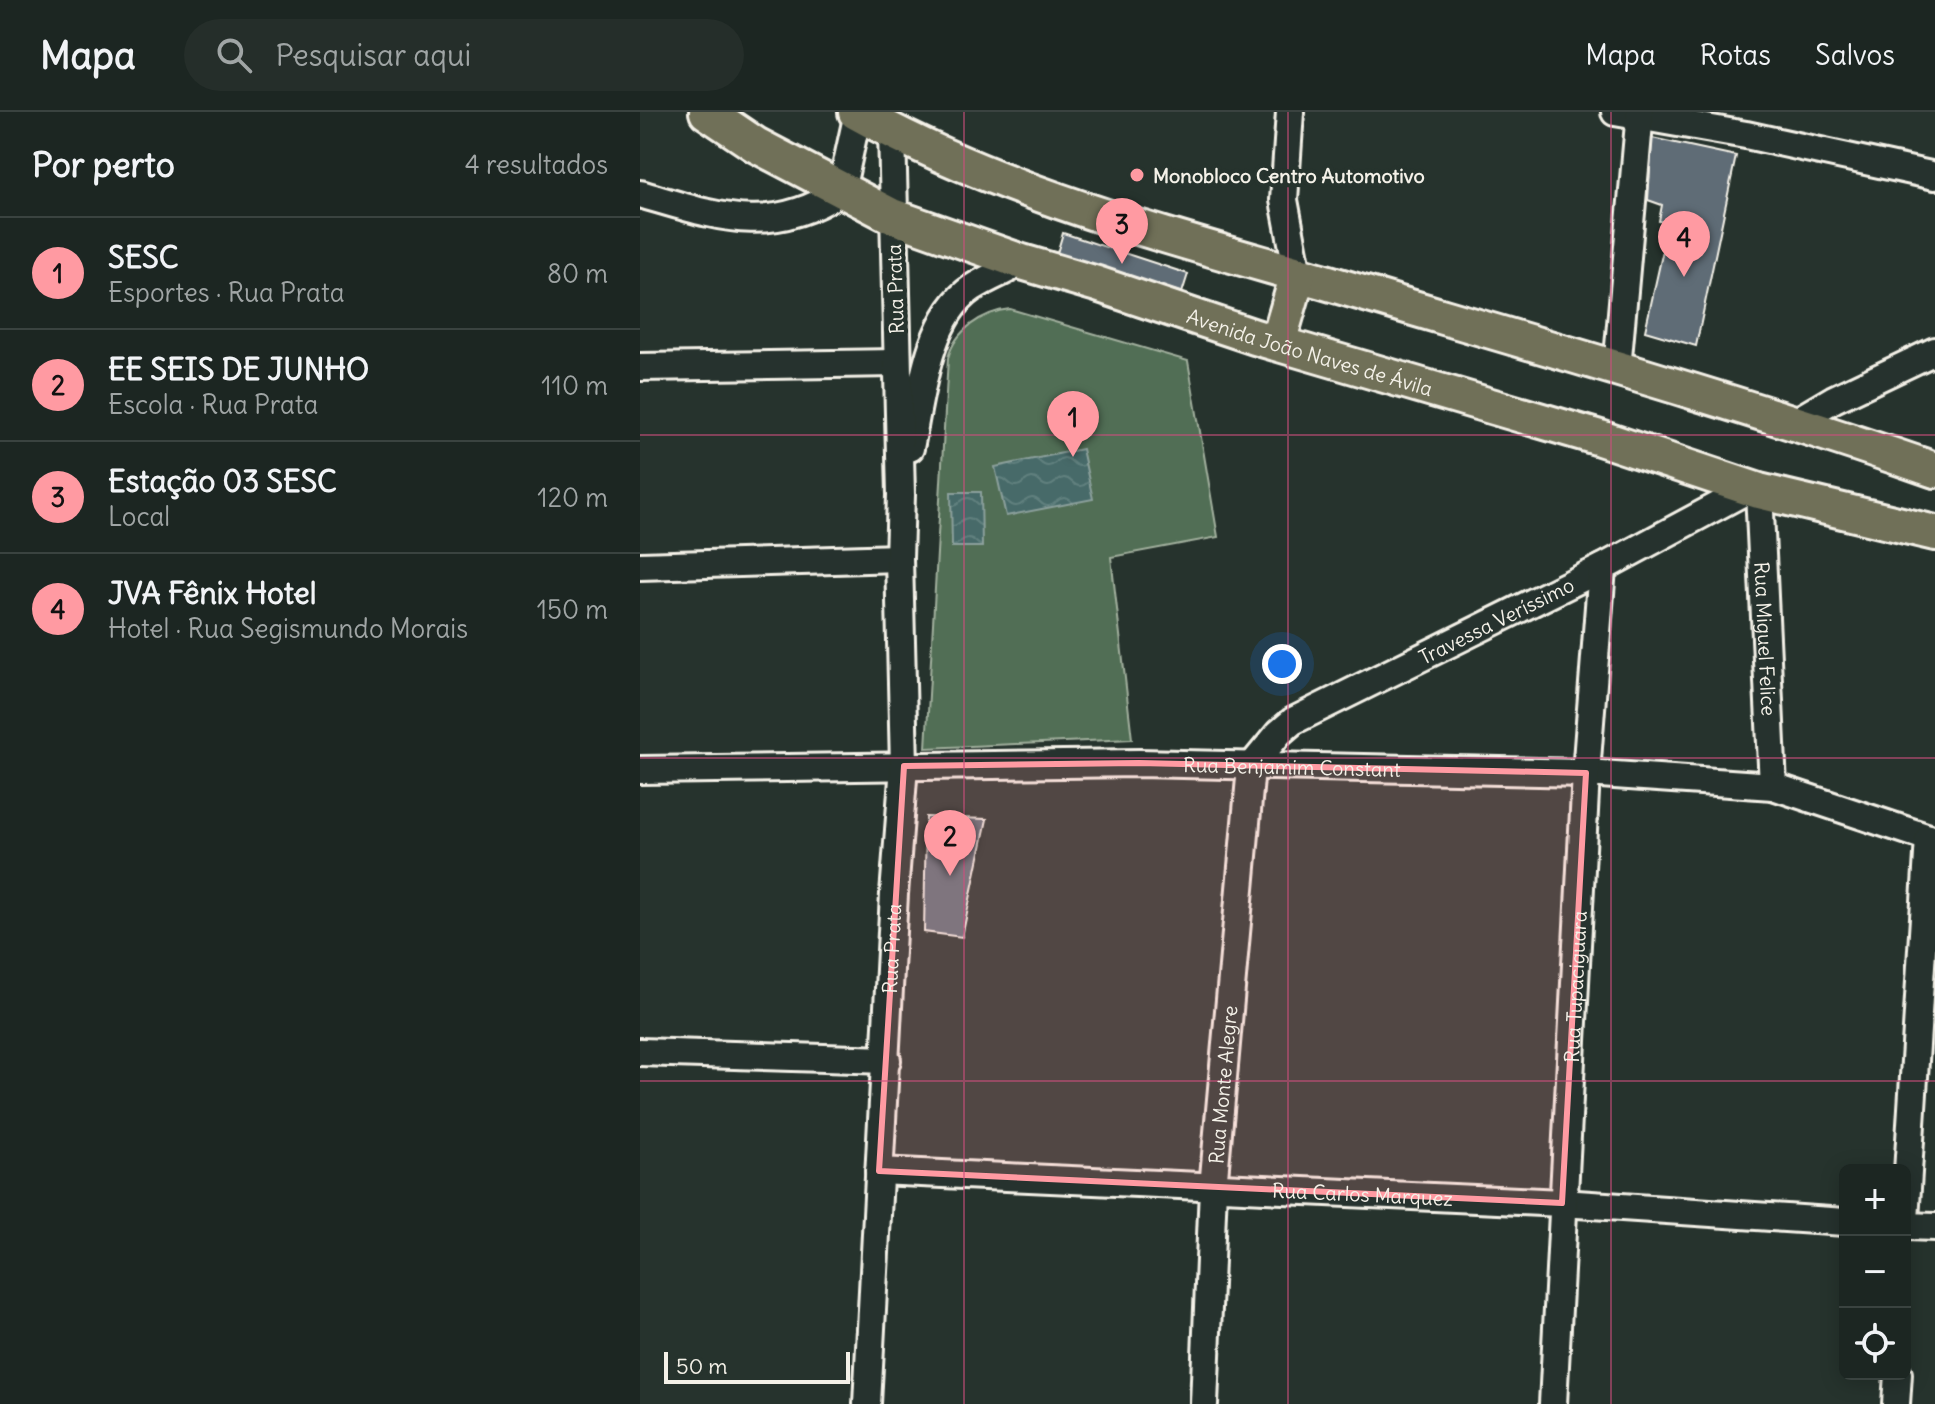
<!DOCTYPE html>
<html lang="pt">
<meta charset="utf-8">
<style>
:root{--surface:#1c2622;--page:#252e2a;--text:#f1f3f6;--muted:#a0a5a5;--line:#3a4340;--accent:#ff9aa2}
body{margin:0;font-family:Delius,sans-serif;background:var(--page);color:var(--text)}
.controls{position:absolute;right:24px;bottom:24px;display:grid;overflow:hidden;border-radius:12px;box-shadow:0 4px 20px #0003}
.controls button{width:72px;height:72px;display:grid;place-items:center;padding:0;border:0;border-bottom:2px solid var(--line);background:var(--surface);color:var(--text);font:40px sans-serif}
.scale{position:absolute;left:24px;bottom:20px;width:186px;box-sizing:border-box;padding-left:8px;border:4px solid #f4f1e8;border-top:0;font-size:22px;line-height:28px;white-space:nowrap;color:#f4f1e8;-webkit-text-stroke:6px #26332d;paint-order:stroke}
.you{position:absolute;left:642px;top:552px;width:28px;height:28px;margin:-20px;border:6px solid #fff;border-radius:50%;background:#1a73e8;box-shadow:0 0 0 12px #1a73e833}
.badge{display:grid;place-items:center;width:52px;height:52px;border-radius:50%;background:var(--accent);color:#111;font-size:26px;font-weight:700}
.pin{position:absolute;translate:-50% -66px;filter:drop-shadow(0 2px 4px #0008)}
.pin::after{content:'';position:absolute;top:42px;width:28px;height:24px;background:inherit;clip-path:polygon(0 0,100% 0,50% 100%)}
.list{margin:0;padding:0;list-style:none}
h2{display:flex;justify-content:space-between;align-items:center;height:104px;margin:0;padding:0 32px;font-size:34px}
h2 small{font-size:26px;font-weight:400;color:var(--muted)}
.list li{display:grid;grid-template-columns:52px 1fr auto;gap:24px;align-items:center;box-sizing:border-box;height:112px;padding:0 32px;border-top:2px solid var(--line)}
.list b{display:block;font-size:30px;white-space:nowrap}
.list p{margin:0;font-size:26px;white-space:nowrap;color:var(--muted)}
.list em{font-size:26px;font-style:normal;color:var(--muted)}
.icon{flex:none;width:44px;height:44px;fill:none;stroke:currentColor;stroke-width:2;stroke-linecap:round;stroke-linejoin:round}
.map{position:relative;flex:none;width:1295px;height:1292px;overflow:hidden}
header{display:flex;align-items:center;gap:48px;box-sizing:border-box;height:112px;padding:0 40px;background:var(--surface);border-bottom:2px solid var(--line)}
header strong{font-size:38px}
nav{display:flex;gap:44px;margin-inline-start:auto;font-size:28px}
.search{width:560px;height:72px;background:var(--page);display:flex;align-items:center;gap:20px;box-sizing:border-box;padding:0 28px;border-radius:44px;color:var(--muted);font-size:30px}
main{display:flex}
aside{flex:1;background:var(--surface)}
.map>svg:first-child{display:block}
.green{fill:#516e55;stroke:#a2b09e;stroke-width:2}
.water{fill:url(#water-waves);stroke:#8ca09c;stroke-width:2}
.building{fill:#5f6c76;stroke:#f4f1e8;stroke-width:2}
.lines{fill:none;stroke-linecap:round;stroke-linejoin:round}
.minor-casing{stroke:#f4f1e8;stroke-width:32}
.major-casing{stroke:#f4f1e8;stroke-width:40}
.minor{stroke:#26332d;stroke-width:26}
.major{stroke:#706f59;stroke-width:34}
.marked{fill:#ff9aa2;fill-opacity:0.2;stroke:#ff9aa2;stroke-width:6;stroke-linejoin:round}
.grid{fill:none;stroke:#ce4e7e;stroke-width:2;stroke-opacity:0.55}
.poi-dot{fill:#ff9aa2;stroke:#26332d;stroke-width:3}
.labels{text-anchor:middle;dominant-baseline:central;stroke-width:8;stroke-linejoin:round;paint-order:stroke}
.poi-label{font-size:20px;font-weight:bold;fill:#f4f1e8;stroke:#26332d;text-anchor:start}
.street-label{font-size:20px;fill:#f4f1e8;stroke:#26332d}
</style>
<header>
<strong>Mapa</strong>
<div class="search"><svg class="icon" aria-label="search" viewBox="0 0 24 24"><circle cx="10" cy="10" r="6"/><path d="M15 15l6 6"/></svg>Pesquisar aqui</div>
<nav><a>Mapa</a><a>Rotas</a><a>Salvos</a></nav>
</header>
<main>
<aside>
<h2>Por perto<small>4 resultados</small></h2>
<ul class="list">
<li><span class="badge">1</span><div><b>SESC</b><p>Esportes · Rua Prata</p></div><em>80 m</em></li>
<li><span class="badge">2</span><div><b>EE SEIS DE JUNHO</b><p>Escola · Rua Prata</p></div><em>110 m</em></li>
<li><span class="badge">3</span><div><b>Estação 03 SESC</b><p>Local</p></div><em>120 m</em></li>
<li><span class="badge">4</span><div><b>JVA Fênix Hotel</b><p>Hotel · Rua Segismundo Morais</p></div><em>150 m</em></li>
</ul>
</aside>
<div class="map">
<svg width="1295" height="1292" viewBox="0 0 1295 1292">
<defs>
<pattern id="water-waves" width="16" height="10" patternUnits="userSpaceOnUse" patternTransform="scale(2)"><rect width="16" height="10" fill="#466a69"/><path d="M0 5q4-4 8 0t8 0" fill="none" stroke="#61807e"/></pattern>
</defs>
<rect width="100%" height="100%" fill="#26332d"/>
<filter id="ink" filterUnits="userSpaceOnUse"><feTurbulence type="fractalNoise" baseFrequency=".0125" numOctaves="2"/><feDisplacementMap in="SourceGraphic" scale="16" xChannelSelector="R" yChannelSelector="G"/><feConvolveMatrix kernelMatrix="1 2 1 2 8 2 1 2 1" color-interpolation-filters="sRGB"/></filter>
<g filter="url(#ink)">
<path class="green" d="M370,197L548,249L578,425L471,445L492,627L286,636L308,246C315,218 343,200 370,197Z"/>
<g class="water">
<path d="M442,337L453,387L366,404L355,355Z"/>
<path d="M311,380H341L342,435H312Z"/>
</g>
<g class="building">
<path d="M1012,26L1096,44L1056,234L1005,219L1029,111L1019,109L1022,93L1008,88Z"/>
<path d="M423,121L548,162L542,181L417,141Z"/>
<path d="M286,705L347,707L322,825L284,820Z"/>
</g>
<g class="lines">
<g class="minor-casing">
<g id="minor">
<path d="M650,0L644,88L658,162"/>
<path d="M975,0L1106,23L1295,64"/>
<path d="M0,82C77,104 129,126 201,79L218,1"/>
<path d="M0,255L257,251"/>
<path d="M977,257L1000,0"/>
<path d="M1155,310L1194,287L1295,239"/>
<path d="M270,336C280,288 287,206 332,176C347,166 366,159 382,150"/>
<path id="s1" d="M1119,379L1133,674"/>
<path d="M0,454L259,446"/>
<path id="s2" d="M0,658L499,651L946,661L1133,674L1295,728"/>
<path d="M0,940L247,948"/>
<path id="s3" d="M239,1059L922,1091L1205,1110"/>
<path d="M1265,1108L1289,726"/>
<path d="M1265,1114L1295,1115"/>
<path id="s4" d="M227,1292L254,782L264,654L259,446L261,383L252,19"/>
<path id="s5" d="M564,1292L573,1076L611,655L639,621L653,609L962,456L1111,376"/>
<path id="s6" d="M913,1292L946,661L962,456"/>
<path d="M1256,1292L1258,1262"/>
</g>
</g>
<g class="major-casing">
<g id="major">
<path id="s7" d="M67,0L116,33L252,104L382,150L457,172L615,225L960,326L1119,379L1295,421"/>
<path d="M216,0C361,81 524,123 682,169C887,230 1093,288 1295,358"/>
<path d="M638,231L658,162"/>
</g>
</g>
<use href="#minor" class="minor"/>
<use href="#major" class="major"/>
</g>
</g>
<path class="marked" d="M499,651L946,661L922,1091L239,1059L264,654Z"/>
<path class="grid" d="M324,0V1292M648,0V1292M971,0V1292M0,323H1295M0,646H1295M0,969H1295"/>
<circle class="poi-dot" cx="497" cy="63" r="8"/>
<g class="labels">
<g class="poi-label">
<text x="513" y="63">Monobloco Centro Automotivo</text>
</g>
<g class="street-label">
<text transform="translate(255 177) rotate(-92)">Rua Prata</text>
<text stroke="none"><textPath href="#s7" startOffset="652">Avenida João Naves de Ávila</textPath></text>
<text stroke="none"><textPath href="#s5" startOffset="928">Travessa Veríssimo</textPath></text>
<text stroke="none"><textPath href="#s1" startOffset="148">Rua Miguel Felice</textPath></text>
<text stroke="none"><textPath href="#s2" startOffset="652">Rua Benjamim Constant</textPath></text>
<text stroke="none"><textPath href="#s4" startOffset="456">Rua Prata</textPath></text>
<text stroke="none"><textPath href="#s6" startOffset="418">Rua Tupaciguara</textPath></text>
<text stroke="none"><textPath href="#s5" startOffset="320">Rua Monte Alegre</textPath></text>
<text stroke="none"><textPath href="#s3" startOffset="484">Rua Carlos Marquez</textPath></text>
</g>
</g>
</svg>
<div class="controls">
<button>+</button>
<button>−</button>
<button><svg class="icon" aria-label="locate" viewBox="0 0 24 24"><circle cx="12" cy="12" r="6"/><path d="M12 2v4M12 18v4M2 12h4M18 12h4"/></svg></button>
</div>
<div class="scale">50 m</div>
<div class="you"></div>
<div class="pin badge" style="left:433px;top:345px">1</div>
<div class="pin badge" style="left:310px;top:764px">2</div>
<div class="pin badge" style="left:482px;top:152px">3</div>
<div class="pin badge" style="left:1044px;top:165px">4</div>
</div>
</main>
